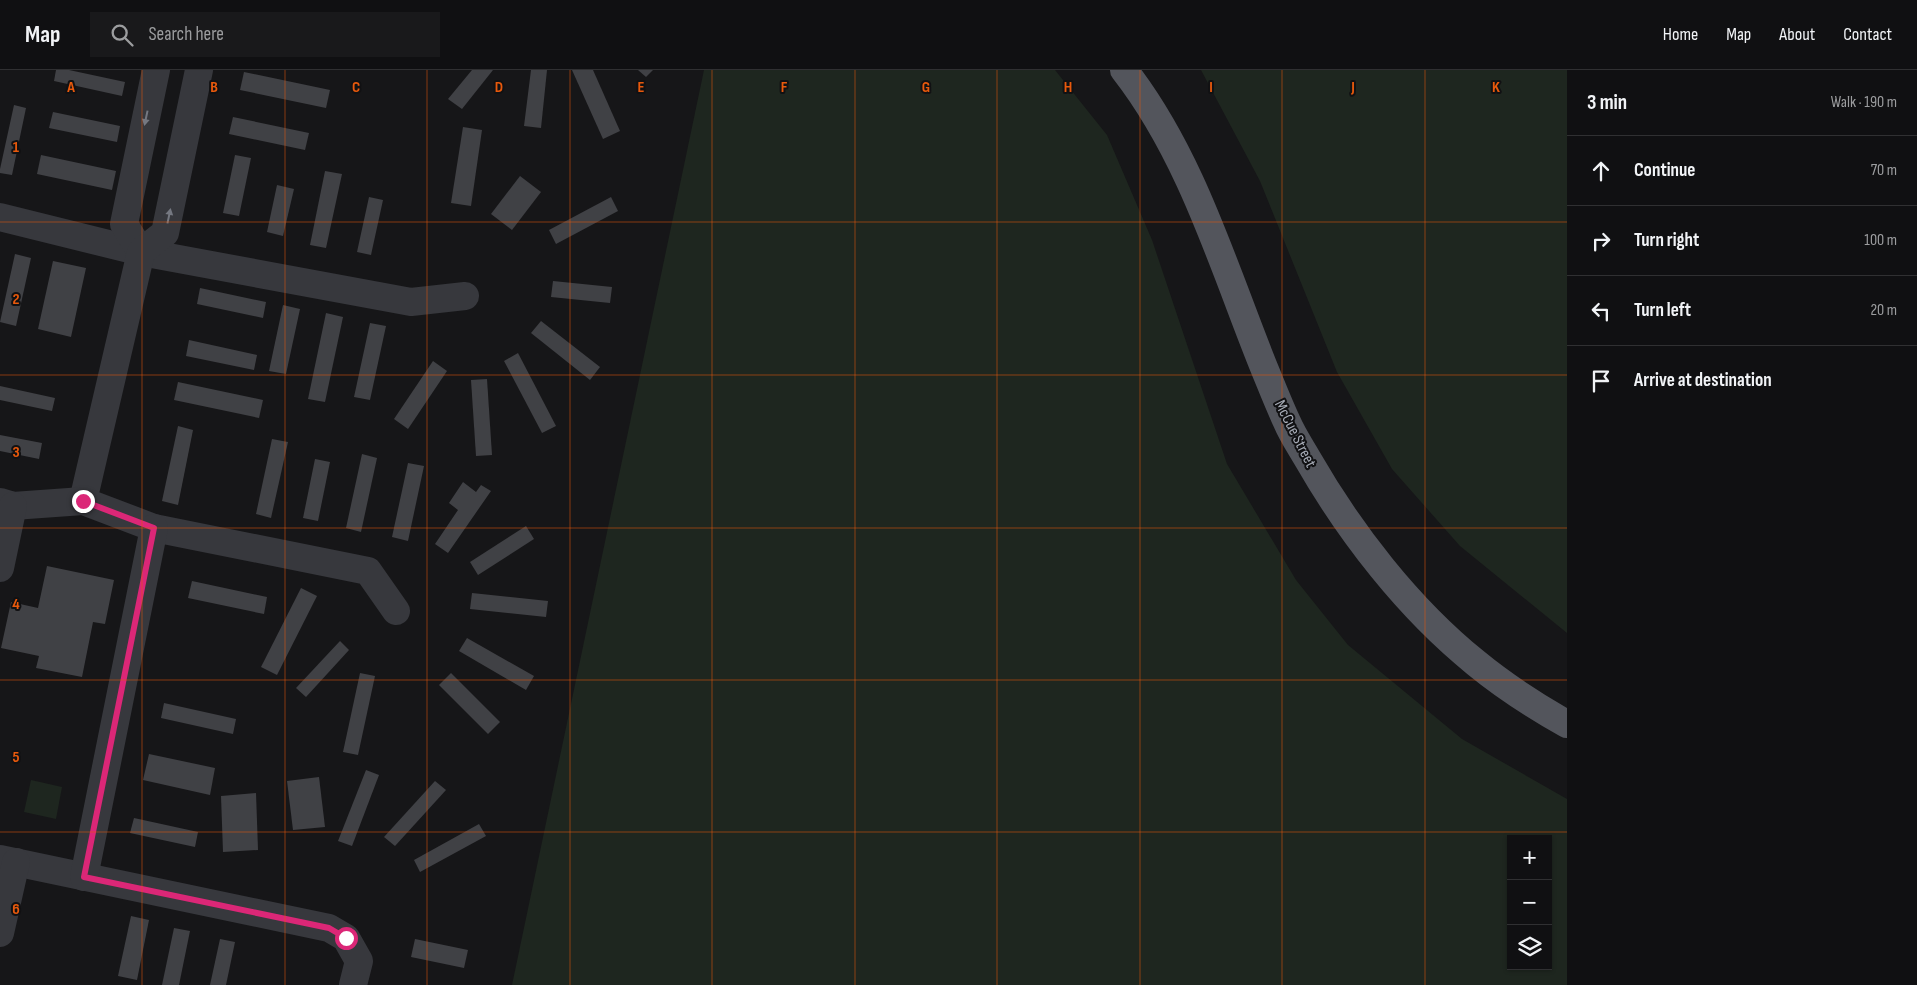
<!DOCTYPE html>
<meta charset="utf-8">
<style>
:root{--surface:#101012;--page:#19191b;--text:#f1f3f6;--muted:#9c9d9f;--line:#303032}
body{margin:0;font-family:"Sofia Sans Condensed",sans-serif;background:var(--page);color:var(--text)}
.controls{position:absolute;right:15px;bottom:15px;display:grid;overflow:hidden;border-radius:0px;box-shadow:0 1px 4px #0004}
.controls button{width:45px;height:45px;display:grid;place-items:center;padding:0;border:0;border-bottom:1px solid var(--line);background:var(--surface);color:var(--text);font:25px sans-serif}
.stop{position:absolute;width:15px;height:15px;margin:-11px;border:4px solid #db2777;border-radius:50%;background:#fff}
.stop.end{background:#db2777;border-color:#fff;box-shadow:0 1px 5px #0008}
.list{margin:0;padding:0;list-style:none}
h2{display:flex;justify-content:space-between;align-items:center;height:65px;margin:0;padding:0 20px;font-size:21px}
h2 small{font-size:16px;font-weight:400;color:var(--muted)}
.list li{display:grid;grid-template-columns:32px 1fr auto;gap:15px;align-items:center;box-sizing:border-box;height:70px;padding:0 20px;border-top:1px solid var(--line)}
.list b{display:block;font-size:19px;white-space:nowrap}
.list em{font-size:16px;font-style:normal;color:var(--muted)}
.icon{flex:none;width:28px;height:28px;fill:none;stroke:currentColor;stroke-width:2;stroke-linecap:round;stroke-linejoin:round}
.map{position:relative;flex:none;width:1567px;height:915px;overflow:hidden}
header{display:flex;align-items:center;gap:30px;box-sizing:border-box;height:70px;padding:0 25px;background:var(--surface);border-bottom:1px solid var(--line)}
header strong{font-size:24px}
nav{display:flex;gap:28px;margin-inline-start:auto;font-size:18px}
.search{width:350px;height:45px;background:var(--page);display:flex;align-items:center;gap:12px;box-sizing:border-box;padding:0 18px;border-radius:0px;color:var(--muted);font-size:19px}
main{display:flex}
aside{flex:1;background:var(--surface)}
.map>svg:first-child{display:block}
.green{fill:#1e261f;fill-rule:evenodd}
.building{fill:#404145}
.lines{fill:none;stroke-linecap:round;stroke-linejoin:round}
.minor{stroke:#37383d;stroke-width:28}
.major{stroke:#53555c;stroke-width:28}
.oneway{fill:#757881}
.route{stroke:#db2777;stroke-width:6}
.grid{fill:none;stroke:#e8590c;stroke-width:1;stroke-opacity:0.55}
.labels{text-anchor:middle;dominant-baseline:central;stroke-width:4;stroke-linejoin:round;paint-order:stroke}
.street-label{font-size:16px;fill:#a8adb8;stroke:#111113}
.grid-label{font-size:16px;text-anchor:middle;font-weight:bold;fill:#e8590c;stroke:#111113;stroke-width:4;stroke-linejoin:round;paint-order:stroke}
</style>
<header>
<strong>Map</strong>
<div class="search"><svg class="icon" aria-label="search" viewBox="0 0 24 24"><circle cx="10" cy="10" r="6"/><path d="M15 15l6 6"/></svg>Search here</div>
<nav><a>Home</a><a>Map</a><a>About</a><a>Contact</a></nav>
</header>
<main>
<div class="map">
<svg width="1567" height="915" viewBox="0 0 1567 915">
<rect width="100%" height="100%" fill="#161618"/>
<g class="green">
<path d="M704,0H1055L1107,65L1152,170L1227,394L1296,510L1348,575L1462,669L1567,729V915H512ZM1511,769H1548V896H1511Z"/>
<path d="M1201,0H1567V563L1460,476L1392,399L1337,302L1260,111Z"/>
<path d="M31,710L62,717L56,749L24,742Z"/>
</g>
<g class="building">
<path d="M56,0H69L125,12L122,26L54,11Z"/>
<path d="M472,0H493L462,39L448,29Z"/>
<path d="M531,0H547L541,58L524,56Z"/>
<path d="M572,0H593L620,61L603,69Z"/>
<path d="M638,0H653L646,7Z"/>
<path d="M244,2L330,20L326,38L240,20Z"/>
<path d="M14,35L26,38L12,105L0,103V99Z"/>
<path d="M53,42L120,56L117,72L49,58Z"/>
<path d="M233,47L309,63L305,80L229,64Z"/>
<path d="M463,57L482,60L471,136L451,133Z"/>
<path d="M41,85L116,101L112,120L37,104Z"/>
<path d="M235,85L251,88L239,146L223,143Z"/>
<path d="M325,101L342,104L326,178L310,175Z"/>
<path d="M520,106L541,122L512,160L491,144Z"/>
<path d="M277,115L294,119L283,166L267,162Z"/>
<path d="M369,127L383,130L371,185L357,182Z"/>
<path d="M611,127L618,141L556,174L549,160Z"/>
<path d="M15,184L31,188L16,256L0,252Z"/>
<path d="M53,191L86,198L71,267L38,259Z"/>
<path d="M553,211L612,217L610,233L551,227Z"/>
<path d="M200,218L266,232L263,248L197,234Z"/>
<path d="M283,235L300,239L286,304L269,301Z"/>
<path d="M326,243L343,247L325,332L308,329Z"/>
<path d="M541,251L600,297L590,310L531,263Z"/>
<path d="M370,253L386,256L370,330L354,327Z"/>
<path d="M189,270L257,285L254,300L186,286Z"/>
<path d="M518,283L556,356L542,363L504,291Z"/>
<path d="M433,291L447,301L408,359L394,349Z"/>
<path d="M487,309L492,385L476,386L471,310Z"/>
<path d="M178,312L263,330L259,348L174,330Z"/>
<path d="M0,316L55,328L52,341L0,330Z"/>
<path d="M178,356L193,360L178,435L162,431Z"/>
<path d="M0,365L42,373L39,389L0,381Z"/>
<path d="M272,369L288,372L271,448L256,444Z"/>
<path d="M362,384L377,388L361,462L346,458Z"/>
<path d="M315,389L330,392L318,451L303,448Z"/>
<path d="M408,393L424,396L408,471L392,467Z"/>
<path d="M463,412L476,422L481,415L491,421L448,483L435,474L458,440L449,433Z"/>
<path d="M526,456L534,469L478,505L470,492Z"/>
<path d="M47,496L114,510L105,554L93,552L82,607L36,598L39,586L1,578L11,532L38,538Z"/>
<path d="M192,511L267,527L264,544L188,528Z"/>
<path d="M301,518L317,526L277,605L261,597Z"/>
<path d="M472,523L548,531L546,547L470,539Z"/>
<path d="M467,568L534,606L526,620L459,581Z"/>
<path d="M340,571L349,580L306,627L296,618Z"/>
<path d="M360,603L375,606L358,685L343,682Z"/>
<path d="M451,603L500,652L488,664L439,615Z"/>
<path d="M164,633L236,649L233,664L161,648Z"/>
<path d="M149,684L215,698L210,725L143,710Z"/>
<path d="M366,700L379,705L352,776L338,771Z"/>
<path d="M319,707L325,757L293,760L287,711Z"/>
<path d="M435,711L446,720L395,776L384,767Z"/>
<path d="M256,723L258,780L223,782L221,726Z"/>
<path d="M134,748L198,762L195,777L130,763Z"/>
<path d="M479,754L486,766L420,802L414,790Z"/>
<path d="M131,846L149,850L137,910L118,906Z"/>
<path d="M174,858L190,861L179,915H162Z"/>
<path d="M220,869L235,872L226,915H210Z"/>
<path d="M415,869L468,880L464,898L411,887Z"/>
</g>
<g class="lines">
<g class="minor">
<path d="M0,147L141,182L411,232L465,226"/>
<path d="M141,182L124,154L156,0"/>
<path d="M83,431L141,182L165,163L199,0"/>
<path d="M0,432L13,436L83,431L154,458L368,501L396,541"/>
<path d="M0,498L13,436"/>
<path d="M0,789L329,858L346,868L359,891L353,915"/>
<path d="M84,807L154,458"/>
<path d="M0,863L16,792"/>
</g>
<path class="major" d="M1124,0C1192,87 1224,199 1265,300C1272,317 1279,335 1287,352C1292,364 1300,376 1307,388C1350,463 1408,538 1476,593C1504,616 1535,636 1567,654"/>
</g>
<defs><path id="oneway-solid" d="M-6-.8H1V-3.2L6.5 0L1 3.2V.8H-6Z" transform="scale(1.25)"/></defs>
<g class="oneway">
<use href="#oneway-solid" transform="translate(146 48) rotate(102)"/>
<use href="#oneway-solid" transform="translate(169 146) rotate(-78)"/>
</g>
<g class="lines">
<path class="route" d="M83,431L154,458L84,807L329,858L346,868"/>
</g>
<path class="grid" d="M142,0V915M285,0V915M427,0V915M570,0V915M712,0V915M855,0V915M997,0V915M1140,0V915M1282,0V915M1425,0V915M0,152H1567M0,305H1567M0,458H1567M0,610H1567M0,762H1567"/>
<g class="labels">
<g class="street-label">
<text transform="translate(1295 364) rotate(63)">McCue Street</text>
</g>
</g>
<g class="grid-label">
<text x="71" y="22">A</text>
<text x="214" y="22">B</text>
<text x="356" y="22">C</text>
<text x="499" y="22">D</text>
<text x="641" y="22">E</text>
<text x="784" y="22">F</text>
<text x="926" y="22">G</text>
<text x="1068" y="22">H</text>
<text x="1211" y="22">I</text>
<text x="1353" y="22">J</text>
<text x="1496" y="22">K</text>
<text x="16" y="82">1</text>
<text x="16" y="234">2</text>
<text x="16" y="387">3</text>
<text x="16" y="539">4</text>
<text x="16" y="692">5</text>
<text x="16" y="844">6</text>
</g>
</svg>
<div class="controls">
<button>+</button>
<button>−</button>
<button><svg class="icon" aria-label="layers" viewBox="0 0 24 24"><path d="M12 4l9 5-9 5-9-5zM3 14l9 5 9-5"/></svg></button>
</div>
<div class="stop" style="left:346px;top:868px"></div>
<div class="stop end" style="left:83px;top:431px"></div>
</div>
<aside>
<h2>3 min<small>Walk · 190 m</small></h2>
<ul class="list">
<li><svg class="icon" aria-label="ahead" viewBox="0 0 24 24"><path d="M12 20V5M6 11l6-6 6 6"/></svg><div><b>Continue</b></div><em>70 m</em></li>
<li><svg class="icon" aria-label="right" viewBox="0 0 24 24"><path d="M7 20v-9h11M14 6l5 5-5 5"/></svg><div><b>Turn right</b></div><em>100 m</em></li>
<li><svg class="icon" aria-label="left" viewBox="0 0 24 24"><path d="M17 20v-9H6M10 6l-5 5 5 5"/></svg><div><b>Turn left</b></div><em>20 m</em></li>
<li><svg class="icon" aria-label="arrive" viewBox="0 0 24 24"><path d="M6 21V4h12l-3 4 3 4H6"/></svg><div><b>Arrive at destination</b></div></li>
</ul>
</aside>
</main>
